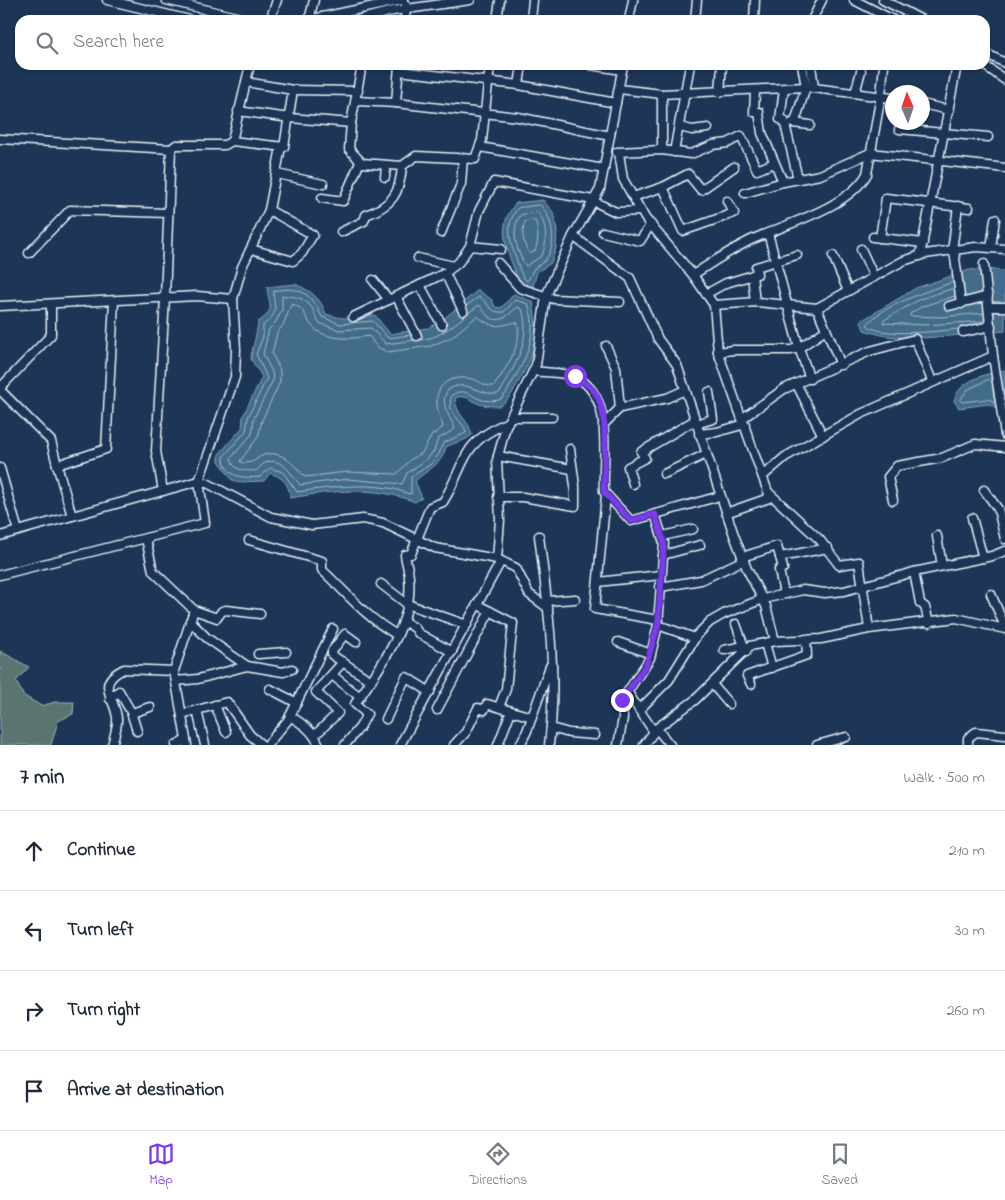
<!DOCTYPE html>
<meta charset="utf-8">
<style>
:root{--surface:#fff;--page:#f2f2f3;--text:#1f2937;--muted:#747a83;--line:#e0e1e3;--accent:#7c3aed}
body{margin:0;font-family:"Indie Flower",sans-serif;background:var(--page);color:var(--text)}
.compass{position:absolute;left:885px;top:85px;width:45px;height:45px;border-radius:50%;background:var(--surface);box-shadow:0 1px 4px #0004;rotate:358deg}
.stop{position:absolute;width:15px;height:15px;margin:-11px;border:4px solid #7c3aed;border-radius:50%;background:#fff}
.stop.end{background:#7c3aed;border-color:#fff;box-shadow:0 1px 5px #0008}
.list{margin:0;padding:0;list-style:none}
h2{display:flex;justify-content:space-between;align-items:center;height:65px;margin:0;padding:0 20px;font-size:21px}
h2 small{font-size:16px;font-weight:400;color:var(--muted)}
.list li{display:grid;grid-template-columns:32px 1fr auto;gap:15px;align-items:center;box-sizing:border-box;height:80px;padding:0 20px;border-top:1px solid var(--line)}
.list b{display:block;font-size:19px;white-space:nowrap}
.list em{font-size:16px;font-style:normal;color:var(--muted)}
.icon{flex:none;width:28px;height:28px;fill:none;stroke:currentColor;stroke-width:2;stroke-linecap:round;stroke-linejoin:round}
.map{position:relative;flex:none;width:1005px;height:745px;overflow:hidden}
.search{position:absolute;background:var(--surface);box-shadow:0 1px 4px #0004;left:15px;right:15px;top:15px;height:55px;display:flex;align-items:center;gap:12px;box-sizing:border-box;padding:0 18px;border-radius:15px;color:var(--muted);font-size:19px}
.sheet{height:385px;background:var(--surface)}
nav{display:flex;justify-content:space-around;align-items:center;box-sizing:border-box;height:70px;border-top:1px solid var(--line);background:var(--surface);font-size:14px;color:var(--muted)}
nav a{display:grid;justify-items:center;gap:2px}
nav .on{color:var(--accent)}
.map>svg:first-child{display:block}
.green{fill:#5a7470;stroke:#a1b2b4}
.water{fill:#436c8a;stroke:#85a1b6}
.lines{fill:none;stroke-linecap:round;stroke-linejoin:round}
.shore{stroke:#a6bccc;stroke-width:1}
.minor-casing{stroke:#e8f1f8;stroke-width:11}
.minor{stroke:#1d3557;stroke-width:8}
.route{stroke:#7c3aed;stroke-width:6}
</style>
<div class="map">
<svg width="1005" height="745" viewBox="0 0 1005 745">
<rect width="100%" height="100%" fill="#1d3557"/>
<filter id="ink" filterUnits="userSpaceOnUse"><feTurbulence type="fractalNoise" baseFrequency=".02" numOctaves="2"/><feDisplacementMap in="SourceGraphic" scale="10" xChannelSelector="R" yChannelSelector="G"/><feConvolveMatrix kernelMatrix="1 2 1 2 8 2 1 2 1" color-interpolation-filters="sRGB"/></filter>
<g filter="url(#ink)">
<path class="green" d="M0,651L29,667L16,681L23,695L41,706L55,702H74L73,714L58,721L51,745H0Z"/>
<g class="water">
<path d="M543,200L553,212L557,230L556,248L551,263L537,272L532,290C529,288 523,287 521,284C517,280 515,271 513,266C504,243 498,223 516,203Z"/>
<path d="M984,269L1005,271V331C960,333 907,346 864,330L861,321L916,288L969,270Z"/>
<path d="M295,284C311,291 320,297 326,314C343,320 357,319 375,315L390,334L428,328L441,321L478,290L492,300L495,307L501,308L514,294L533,302C539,336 536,352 519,381C513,392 510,399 500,406C493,406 485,406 479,404C470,400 465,394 455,398C456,416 469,419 472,435C464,442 455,442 446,447C442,465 428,469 415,481L422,498L415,502C373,485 333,491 290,498C290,484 282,477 270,473L264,481L239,482L232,480L219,461V454L242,428L243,416L262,377C259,371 254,365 251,359C250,356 258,330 258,322C277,310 268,304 267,287Z"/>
<path d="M1005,370V411L988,404L959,408L954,401C958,381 987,373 1005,370Z"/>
</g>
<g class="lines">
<g class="shore">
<path d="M540,205C553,216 557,245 546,259C544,263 537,265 534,269C530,273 531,278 527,281C521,276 519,268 517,260C510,243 504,224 518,208Z"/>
<path d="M537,212C547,220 549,247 540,257C536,260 530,263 526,266C517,254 509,227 521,215Z"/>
<path d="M533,220L536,222C538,232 539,241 535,251L530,254C523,246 521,232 525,222Z"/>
<path d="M953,282C931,290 880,306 867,325C880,338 940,331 959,329"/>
<path d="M954,288L920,299L884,320L883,323L925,325L985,321"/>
<path d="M955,296L923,306L911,313L910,316L941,317L984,313"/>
<path d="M292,304C306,308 304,317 312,326C325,341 352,339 369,336L377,347L388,352L431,346L452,337L477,316C495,330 497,326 517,322C524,343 505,370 494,386C485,387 480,381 472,379C454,375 435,382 437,404C437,412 441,419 443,427L432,435L422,453L410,460L397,474L347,472L305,477C294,466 283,449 264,455C253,459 257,463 242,463L240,461L258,437L262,420L280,382V370L272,354L277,333L283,325Z"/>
<path d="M411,335L388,338L373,321L340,324L322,317C311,295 302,285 274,291C272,308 282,311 263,325V337L256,354L267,378L248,417L246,431L224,456C223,477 245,479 260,477L270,468L283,472L297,492C329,488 356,483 389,488C397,489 404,493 411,494V477L431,464L439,454L443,443L466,433C465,420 444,415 452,395C464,387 471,396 482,400C487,401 494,401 499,400C507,395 509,387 514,379C528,356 538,330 528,304L515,300L504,312C490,314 489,303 479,297L466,306"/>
<path d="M415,340L386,344L371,328L339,330L319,323C315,318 315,313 312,308C305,298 293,295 282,296V310L275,323L269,329L263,354L272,372L273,380L254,418L252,434L231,458C234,472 244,470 256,471C259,469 261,465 265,463C282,455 292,476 300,485L348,479L402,484L407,473L427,459L434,451L438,439L455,429C451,417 438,404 448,390C465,378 479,395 497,394L501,391C515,364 532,340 522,309L517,307C509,315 498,326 487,315C483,312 483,308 479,305L467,314"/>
<path d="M420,340C440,338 450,327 465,316"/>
<path d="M991,378L967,390L960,400L962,402L988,399L995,402"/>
</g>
<g class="minor-casing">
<g id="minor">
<path d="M107,0L190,20"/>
<path d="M166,0L249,20"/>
<path d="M854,0L893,20"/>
<path d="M883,0L922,20"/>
<path d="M270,20L277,0"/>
<path d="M308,20L403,0"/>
<path d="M309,20L314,0"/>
<path d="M357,20L393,11L470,0"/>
<path d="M405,20L406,5"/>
<path d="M497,20L500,0"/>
<path d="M531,20L533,0"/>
<path d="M629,20L633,0"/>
<path d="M695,20L697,0"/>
<path d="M754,20L755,0"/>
<path d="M812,20L822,0"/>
<path d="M985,53L1005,63"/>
<path d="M362,65L351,123L349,149L362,163L402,166"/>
<path d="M590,65L622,70"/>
<path d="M623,65L600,189L573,236L630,278L658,339L677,365L734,535L747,569L766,606L775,641"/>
<path d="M811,65L814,88"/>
<path d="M984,65L1005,80"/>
<path d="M399,71L519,85L616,103"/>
<path d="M519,85L522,65"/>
<path d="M619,89L662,94L806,87L892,98"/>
<path d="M784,89L780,119L784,120L798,179"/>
<path d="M293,90L358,91"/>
<path d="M755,91L754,112H759L762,133L783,182"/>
<path d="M720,92L722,65"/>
<path d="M855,93L861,71"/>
<path d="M662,94V150"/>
<path d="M357,101L396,103L518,117L610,136"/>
<path d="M396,103L399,65"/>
<path d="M922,104L949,110"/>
<path d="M238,111L290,118L351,123"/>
<path d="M795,122L806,87L802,65"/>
<path d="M792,123L810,125"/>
<path d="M680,127L692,130L708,128"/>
<path d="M899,129L988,137"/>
<path d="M0,139L171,149L176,145H225L232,141L284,147L293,90L246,82"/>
<path d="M232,141L250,65"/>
<path d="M480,147L604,169"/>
<path d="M617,152L662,150L691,154L713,145L728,143L741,136L757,170L774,163"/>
<path d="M674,152L690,65"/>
<path d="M619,153L623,179L645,218L693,275L714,305L718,352L768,492L820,540L839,565L859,562L869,629"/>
<path d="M277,174L323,184"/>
<path d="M385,177L386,165"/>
<path d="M663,187L683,231L734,213L727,201"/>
<path d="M745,193L783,182L820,175L870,153L1005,168"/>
<path d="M633,197L663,187L688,174L701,190L734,167"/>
<path d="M322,198L343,201L360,162"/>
<path d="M593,201L616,212L641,211"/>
<path d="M341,232L364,221L366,215C393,205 400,193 402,166L416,156L475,159L482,140L490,65"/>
<path d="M603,232L640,241L651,224"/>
<path d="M441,233L461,184L463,158"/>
<path d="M768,233L799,348L810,379"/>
<path d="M873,237L923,243"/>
<path d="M880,238L886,198L969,208"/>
<path d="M470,246L501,249"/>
<path d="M991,248L995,219"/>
<path d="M251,249L293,261L302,253L313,235L269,210"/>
<path d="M861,249L874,277"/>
<path d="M954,250L961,304"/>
<path d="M952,251L958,206"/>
<path d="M29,253L70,210L168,213"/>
<path d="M833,256L848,291"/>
<path d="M920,256L957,65"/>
<path d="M418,258L454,266"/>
<path d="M498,263L520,288L554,299L620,302"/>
<path d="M984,264L993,356L1005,435"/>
<path d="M445,273L463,311"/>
<path d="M693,275C711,263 729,251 749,241C784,224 847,209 867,174L881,95L884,65"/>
<path d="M752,275L755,302"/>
<path d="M373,280L389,300"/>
<path d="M420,285L442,325"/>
<path d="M706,294L726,283L757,274L756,267L797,255"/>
<path d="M396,296L417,336"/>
<path d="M714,305L757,302L817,308L903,261L925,254L976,247L1005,249"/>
<path d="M0,306L197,296L233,299"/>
<path d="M949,306L988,296"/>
<path d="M989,307H1005"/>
<path d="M817,308L841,365"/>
<path d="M353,317L445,273L459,262L470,246L479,211L494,182L593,200"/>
<path d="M963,332L991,326"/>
<path d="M606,346L616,368L620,408"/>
<path d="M718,352L733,350H791L799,348L826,330"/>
<path d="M534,371C546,373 565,372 576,377C615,397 602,456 604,492L631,521L720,496"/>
<path d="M797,385L823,436"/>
<path d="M0,388L51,335V304"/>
<path d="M0,390L51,441L57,465L106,449L114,301"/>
<path d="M511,417H552"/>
<path d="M743,418L784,389L870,351L915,339L932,381"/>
<path d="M696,424L713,419L709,392"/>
<path d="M603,425L620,408L667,398L685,390"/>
<path d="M699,434L717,432L745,424"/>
<path d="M498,456L572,469"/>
<path d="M57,465L72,516"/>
<path d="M0,468L18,531"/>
<path d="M664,474L706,454"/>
<path d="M763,476L785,457L861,414L993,356"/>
<path d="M633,484L628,467L645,458L641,452L695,420"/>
<path d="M984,490L998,509L1005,539"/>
<path d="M163,491L156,451L165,298L171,149"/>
<path d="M606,495L595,609L658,620"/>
<path d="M498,497H523L575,506V486L570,449"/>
<path d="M893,500L888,477L897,466L942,458L975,444L1005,447"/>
<path d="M726,513L772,497"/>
<path d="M972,518L983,558"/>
<path d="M0,536L199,481L207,483L271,517L312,525L363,519L383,523L435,548L497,559L516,568L529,594L548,608"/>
<path d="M539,536C548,606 558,675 549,745"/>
<path d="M663,536L693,529"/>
<path d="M937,536L942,566"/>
<path d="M146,539L153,571L194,610L174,671L187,745"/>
<path d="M249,540L322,561V570C349,595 364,616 397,635"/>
<path d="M663,555L700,545"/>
<path d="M742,557L777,546L783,568L779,570L784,594"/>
<path d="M780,557L828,548"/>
<path d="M497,559L500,520L497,460L506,426L536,365L546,296L573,236"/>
<path d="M914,572L920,603L925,607L929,623"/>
<path d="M0,575L205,523L199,481L235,377L236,349L233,299L242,267L269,210L281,147"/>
<path d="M598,582L661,575"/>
<path d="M381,584L407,604L467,625"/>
<path d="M660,587L701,580L744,560"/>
<path d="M991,594L1005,627"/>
<path d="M547,601L575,599"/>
<path d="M478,605L513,623L506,689L499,707"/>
<path d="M194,610L217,618L222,611L226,610L260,614"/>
<path d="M190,621L207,638L247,666"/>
<path d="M403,621L415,628L418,633L452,652"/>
<path d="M736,624L746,652"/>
<path d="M658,625L695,638"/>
<path d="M356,642L345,634L332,651V655L371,681"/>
<path d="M618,642L651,654"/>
<path d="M765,643L772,668"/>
<path d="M724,650L744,646"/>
<path d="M258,654L286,652"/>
<path d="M332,675L360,697"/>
<path d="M176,681L198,679L247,666L283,672L292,669"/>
<path d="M712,684L729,704"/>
<path d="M751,684L747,676L807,655L806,639"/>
<path d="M270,689L297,703"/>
<path d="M628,693L654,732"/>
<path d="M110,699L119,691L131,712L137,731"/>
<path d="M215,705L226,732"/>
<path d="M197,710L205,745"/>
<path d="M437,710L490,611"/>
<path d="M639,710L669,680L697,635L710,622L724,614L763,599L803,590L825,593L844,591L914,572L992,556L1005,551"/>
<path d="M132,713L150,707"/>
<path d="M182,714L227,702L250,735L262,745"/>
<path d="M290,716C303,724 313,731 319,745"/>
<path d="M386,719L406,677L430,692"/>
<path d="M551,728L569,733L595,735"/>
<path d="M657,729L670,745"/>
<path d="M314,736L338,713L316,692L343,662"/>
<path d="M112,745C114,737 118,726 117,718C115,697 94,683 124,669L174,671"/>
<path d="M176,745L186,740"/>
<path d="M267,745L288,720L333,629"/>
<path d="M345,745L360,727L367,714L355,704C379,669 414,623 409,578C409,570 406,563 405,555L411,554L430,507L443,502C468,461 458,445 508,422"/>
<path d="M400,745L501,561"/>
<path d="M454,745L466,732L478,708L484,710L487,704L532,717"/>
<path d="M498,745L511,711"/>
<path d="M520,745L527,731L550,666"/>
<path d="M618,745L623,718L622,700L650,658L658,625L664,543L655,514"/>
<path d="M644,745L657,728L695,700L750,646L775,641L821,639L869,629L956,618L1005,629"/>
<path d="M817,745L846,737"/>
<path d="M968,745V738L976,732L1005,735"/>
</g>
</g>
<use href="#minor" class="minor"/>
</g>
</g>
<g class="lines" filter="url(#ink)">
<path class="route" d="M575,376C581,381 589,385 594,391C611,413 603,466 604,492L631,521L655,514L664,543L658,625L646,665L622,700"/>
</g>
</svg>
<svg class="compass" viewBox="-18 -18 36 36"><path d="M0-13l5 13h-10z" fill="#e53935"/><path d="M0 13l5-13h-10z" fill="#747a83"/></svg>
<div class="stop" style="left:575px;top:376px"></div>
<div class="stop end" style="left:622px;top:700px"></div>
<div class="search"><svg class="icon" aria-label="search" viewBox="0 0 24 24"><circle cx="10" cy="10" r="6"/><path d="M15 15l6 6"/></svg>Search here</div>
</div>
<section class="sheet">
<h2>7 min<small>Walk · 500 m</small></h2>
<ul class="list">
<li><svg class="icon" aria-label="ahead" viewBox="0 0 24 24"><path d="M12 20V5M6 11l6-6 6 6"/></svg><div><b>Continue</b></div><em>210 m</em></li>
<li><svg class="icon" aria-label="left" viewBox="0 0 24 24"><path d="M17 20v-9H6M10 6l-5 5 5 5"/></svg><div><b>Turn left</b></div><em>30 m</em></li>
<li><svg class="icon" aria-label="right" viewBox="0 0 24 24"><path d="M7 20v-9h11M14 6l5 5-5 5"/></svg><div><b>Turn right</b></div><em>260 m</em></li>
<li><svg class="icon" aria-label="arrive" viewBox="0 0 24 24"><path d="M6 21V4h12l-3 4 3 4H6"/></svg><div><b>Arrive at destination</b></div></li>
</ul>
</section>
<nav>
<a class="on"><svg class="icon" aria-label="map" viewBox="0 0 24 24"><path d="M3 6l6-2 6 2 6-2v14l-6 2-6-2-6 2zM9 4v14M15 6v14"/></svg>Map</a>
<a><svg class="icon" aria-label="directions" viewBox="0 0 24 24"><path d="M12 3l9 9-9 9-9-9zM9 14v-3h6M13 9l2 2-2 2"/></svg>Directions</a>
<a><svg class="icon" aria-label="saved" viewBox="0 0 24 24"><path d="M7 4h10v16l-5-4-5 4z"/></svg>Saved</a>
</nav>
